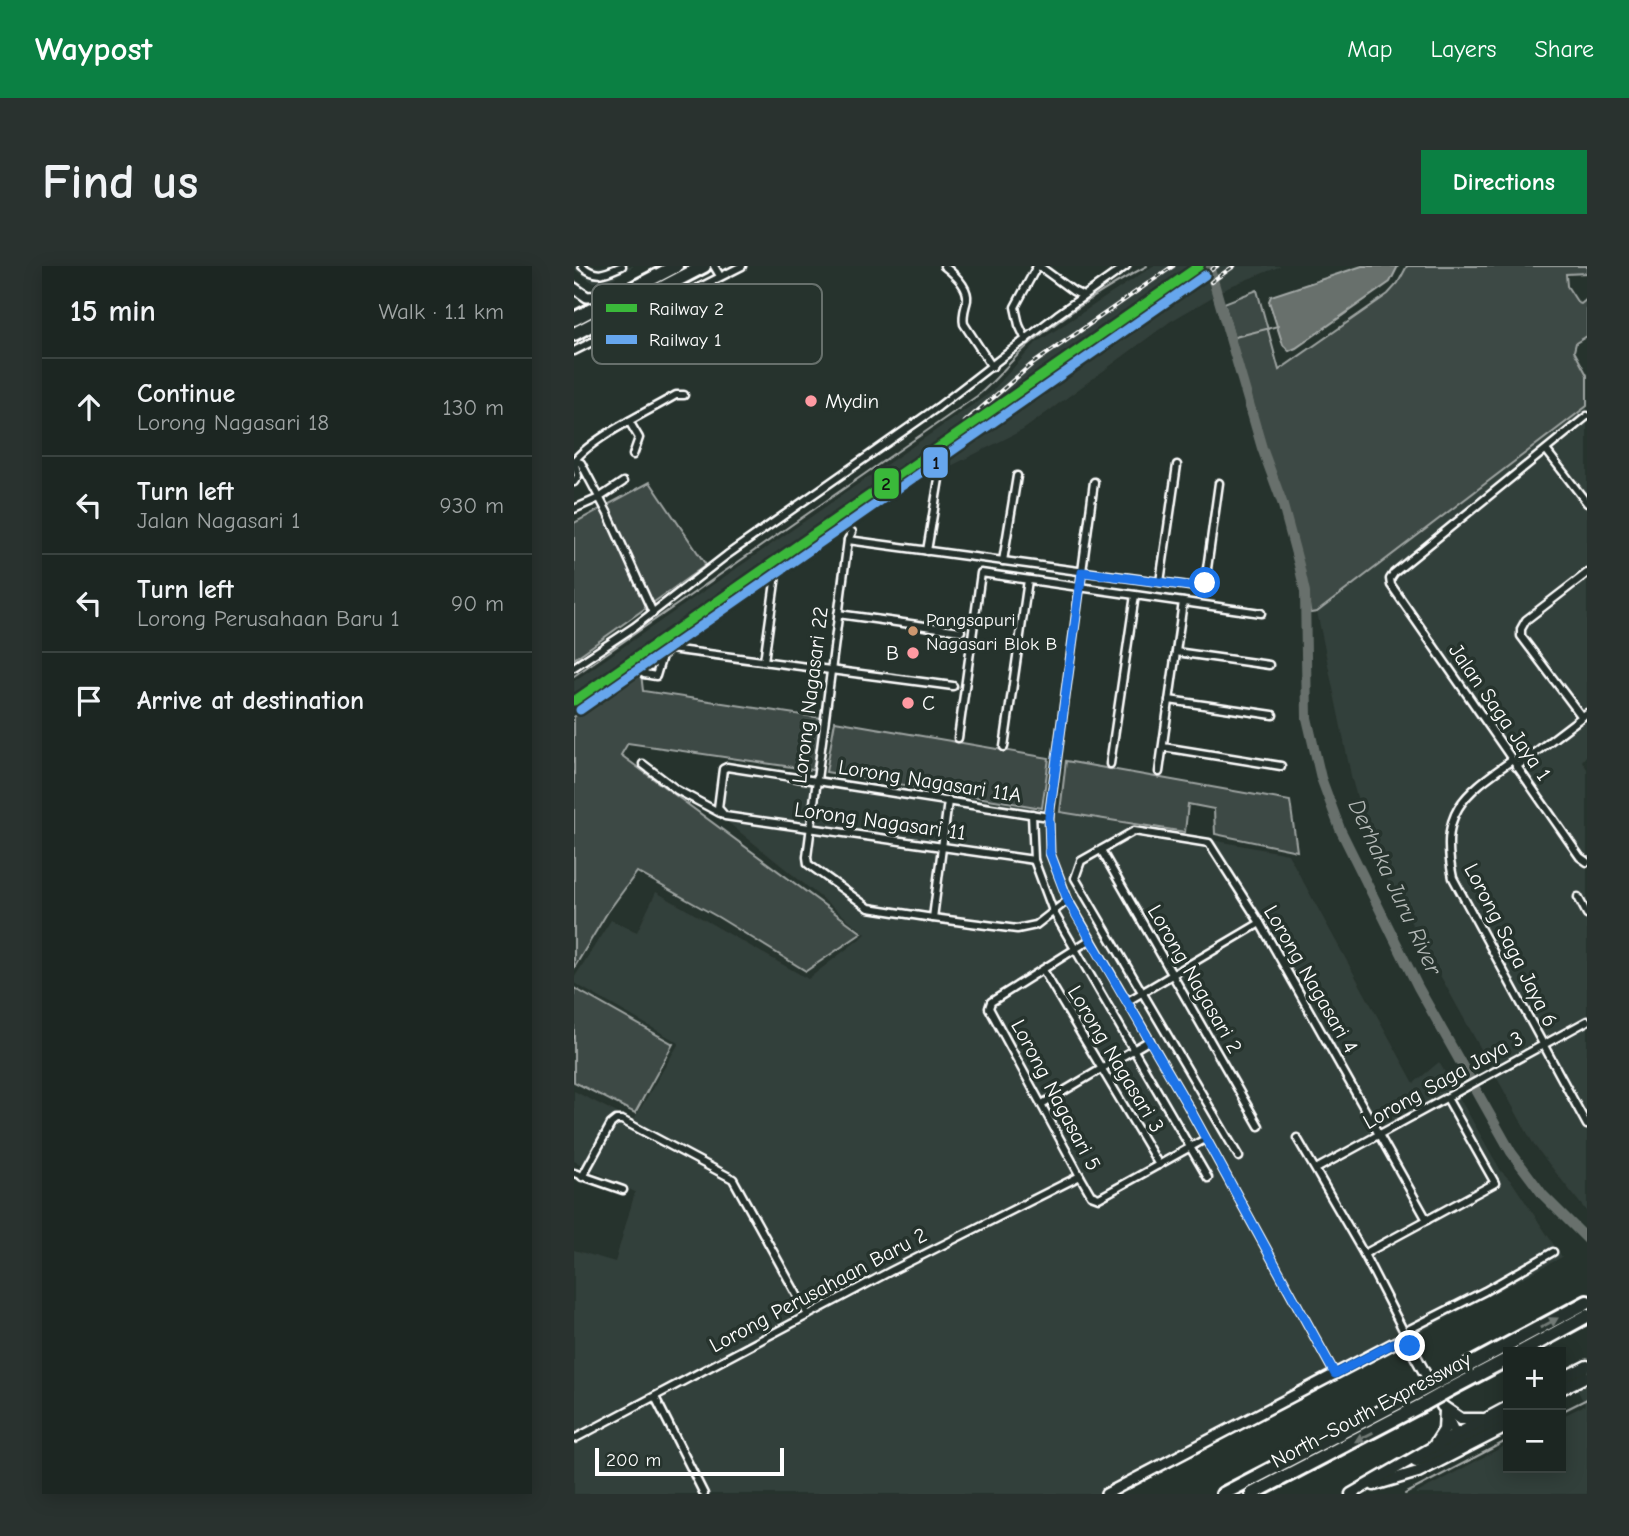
<!DOCTYPE html>
<meta charset="utf-8">
<style>
:root{--surface:#1c2622;--page:#29322f;--text:#f1f3f6;--muted:#a0a5a5;--line:#3a4340;--accent:#0b8043}
body{margin:0;font-family:"Comic Neue",sans-serif;background:var(--page);color:var(--text)}
.controls{position:absolute;right:21px;bottom:21px;display:grid;overflow:hidden;border-radius:0px;box-shadow:0 4px 18px #0003}
.controls button{width:63px;height:63px;display:grid;place-items:center;padding:0;border:0;border-bottom:2px solid var(--line);background:var(--surface);color:var(--text);font:35px sans-serif}
.scale{position:absolute;left:21px;bottom:18px;width:189px;box-sizing:border-box;padding-left:7px;border:4px solid #fff;border-top:0;font-size:19px;line-height:24px;white-space:nowrap;color:#fff;-webkit-text-stroke:5px #26332d;paint-order:stroke}
.stop{position:absolute;width:21px;height:21px;margin:-16px;border:5px solid #1a73e8;border-radius:50%;background:#fff}
.stop.end{background:#1a73e8;border-color:#fff;box-shadow:0 2px 7px #0008}
.list{margin:0;padding:0;list-style:none}
h2{display:flex;justify-content:space-between;align-items:center;height:91px;margin:0;padding:0 28px;font-size:30px}
h2 small{font-size:23px;font-weight:400;color:var(--muted)}
.list li{display:grid;grid-template-columns:46px 1fr auto;gap:21px;align-items:center;box-sizing:border-box;height:98px;padding:0 28px;border-top:2px solid var(--line)}
.list b{display:block;font-size:26px;white-space:nowrap}
.list p{margin:0;font-size:23px;white-space:nowrap;color:var(--muted)}
.list em{font-size:23px;font-style:normal;color:var(--muted)}
.icon{flex:none;width:38px;height:38px;fill:none;stroke:currentColor;stroke-width:2;stroke-linecap:round;stroke-linejoin:round}
.map{position:relative;flex:none;width:1013px;height:1228px;overflow:hidden;border-radius:0px}
header{display:flex;align-items:center;gap:42px;box-sizing:border-box;height:98px;padding:0 35px;background:var(--accent);color:#fff}
header strong{font-size:33px}
nav{display:flex;gap:38px;margin-inline-start:auto;font-size:24px}
.intro{display:flex;align-items:center;justify-content:space-between;box-sizing:border-box;height:168px;padding:0 42px}
h1{margin:0;font-size:49px}
.button{padding:18px 32px;border-radius:0px;background:var(--accent);color:#fff;font-size:24px;font-weight:700}
main{display:flex;gap:42px;padding:0 42px}
aside{flex:1;background:var(--surface);border-radius:0px;box-shadow:0 4px 18px #0003}
.map>svg:first-child{display:block}
.built{fill:#333f3a}
.green{fill:#3e4944;stroke:#9ea4a2;stroke-width:2}
.water{fill:#67706c;stroke:#a4a9a7;stroke-width:2}
.lines{fill:none;stroke-linecap:round;stroke-linejoin:round}
.stream{stroke:#a4a9a7;stroke-width:2}
.river{stroke:#67706c;stroke-width:10}
.street-casing{stroke:#fff;stroke-width:11}
.secondary-casing{stroke:#fff;stroke-width:14}
.primary-casing{stroke:#fff;stroke-width:15}
.highway-casing{stroke:#fff;stroke-width:18}
.street{stroke:#26332d;stroke-width:6}
.secondary{stroke:#26332d;stroke-width:9}
.primary{stroke:#26332d;stroke-width:10}
.highway{stroke:#26332d;stroke-width:12}
.rail-casing{stroke:#fff;stroke-width:4.5}
.rail{stroke:#26332d;stroke-width:2;stroke-dasharray:5;stroke-linecap:butt}
.highway-bridge-casing{stroke:#fff;stroke-width:18;stroke-linecap:butt}
.highway-bridge{stroke:#26332d;stroke-width:12}
.rail-1-casing{stroke:#26332d;stroke-width:14}
.rail-2-casing{stroke:#26332d;stroke-width:14}
.rail-1{stroke:#3ab93a;stroke-width:9}
.rail-2{stroke:#66a6ed;stroke-width:9}
.oneway{fill:#727a76}
.route{stroke:#1a73e8;stroke-width:9}
.poi-dot{fill:#ff9aa2;stroke:#26332d;stroke-width:2.5}
.bus-dot{fill:#cd976f;stroke:#26332d;stroke-width:2.5}
.labels{text-anchor:middle;dominant-baseline:central;stroke-width:7;stroke-linejoin:round;paint-order:stroke}
.bus-label{font-size:19px;fill:#fff;stroke:#26332d;text-anchor:start}
.poi-label{font-size:21px;fill:#fff;stroke:#26332d;text-anchor:start}
.street-label{font-size:21px;fill:#fff;stroke:#26332d}
.water-label{font-size:23px;font-style:italic;fill:#b3b8b6;stroke:#26332d}
.key{fill:#26332d;stroke:#67706c;stroke-width:2}
.key-label{font-size:19px;fill:#fff}
.line-badge{stroke:#26332d;stroke-width:2.5}
.pale-badge-label{font-size:19px;text-anchor:middle;font-weight:bold;fill:#111}
</style>
<header>
<strong>Waypost</strong>
<nav><a>Map</a><a>Layers</a><a>Share</a></nav>
</header>
<div class="intro"><h1>Find us</h1><a class="button">Directions</a></div>
<main>
<aside>
<h2>15 min<small>Walk · 1.1 km</small></h2>
<ul class="list">
<li><svg class="icon" aria-label="ahead" viewBox="0 0 24 24"><path d="M12 20V5M6 11l6-6 6 6"/></svg><div><b>Continue</b><p>Lorong Nagasari 18</p></div><em>130 m</em></li>
<li><svg class="icon" aria-label="left" viewBox="0 0 24 24"><path d="M17 20v-9H6M10 6l-5 5 5 5"/></svg><div><b>Turn left</b><p>Jalan Nagasari 1</p></div><em>930 m</em></li>
<li><svg class="icon" aria-label="left" viewBox="0 0 24 24"><path d="M17 20v-9H6M10 6l-5 5 5 5"/></svg><div><b>Turn left</b><p>Lorong Perusahaan Baru 1</p></div><em>90 m</em></li>
<li><svg class="icon" aria-label="arrive" viewBox="0 0 24 24"><path d="M6 21V4h12l-3 4 3 4H6"/></svg><div><b>Arrive at destination</b></div></li>
</ul>
</aside>
<div class="map">
<svg width="1013" height="1228" viewBox="0 0 1013 1228">
<rect width="100%" height="100%" fill="#26332d"/>
<filter id="ink" filterUnits="userSpaceOnUse"><feTurbulence type="fractalNoise" baseFrequency=".0143" numOctaves="2"/><feDisplacementMap in="SourceGraphic" scale="14" xChannelSelector="R" yChannelSelector="G"/><feConvolveMatrix kernelMatrix="1 2 1 2 8 2 1 2 1" color-interpolation-filters="sRGB"/></filter>
<g filter="url(#ink)">
<g class="built">
<path d="M0,0H60L33,16H18L2,5Z"/>
<path d="M579,0H707L659,19L597,55L449,164L371,203L347,201L242,277L0,443V415L417,126L462,77Z"/>
<path d="M1013,140V489L1008,495L1013,503V946L960,879L800,590L778,514L743,346Z"/>
<path d="M147,497L486,546L714,588L840,817L865,796L927,905L938,916L988,991L542,1228H0V984L41,996L61,926L0,895V825L59,855L105,777L0,717V712L37,654L63,666L82,626L234,713L292,668L141,546Z"/>
<path d="M1013,1113V1228H841L934,1178V1202H987V1151L1011,1139L1001,1119Z"/>
</g>
<g class="green">
<path d="M833,0H1013V7L992,8L993,20L1004,37L1007,38L1013,33V70L1002,77L1000,85L1013,109V140L743,346L736,347C731,290 707,236 690,182C675,134 664,85 650,37L683,24L705,104L814,28L824,17Z"/>
<path d="M76,216L132,299L0,393V257Z"/>
<path d="M66,398L69,425L248,452L239,504L54,477L47,489L288,667L232,705L144,651L63,606L33,647L0,702V451Z"/>
<path d="M261,455L475,492L468,542L252,506Z"/>
<path d="M492,495L716,535L723,585L641,568L640,543L614,538L611,566L486,546Z"/>
<path d="M0,722L99,778L61,847L0,816Z"/>
</g>
<path class="water" d="M788,0H824L816,16L722,82L715,85L709,79L695,35L697,30Z"/>
<g class="lines">
<g class="stream">
<path d="M657,72L704,60"/>
<path d="M0,410L403,130C423,114 438,92 458,76C493,47 533,21 573,0"/>
<path d="M987,1146L1013,1133"/>
<path d="M831,1228L934,1174"/>
</g>
<path class="river" d="M635,0L688,182L708,236L725,299L731,326L733,452L747,512L766,563L844,721L937,886L969,929L1013,973"/>
<g class="street-casing">
<g id="street">
<path d="M8,0C23,13 32,7 48,0"/>
<path d="M140,0L146,10"/>
<path d="M370,0C379,7 395,21 393,34C391,43 388,49 390,58L418,101"/>
<path d="M465,0L499,25L509,30"/>
<path d="M452,74L445,59L441,41L463,0"/>
<path d="M0,85L168,0"/>
<path d="M1013,150L820,307L816,313L817,319L1006,591L1013,596"/>
<path d="M55,155L65,172L59,189"/>
<path d="M972,184L1013,237"/>
<path d="M0,194L7,197L34,248L79,347"/>
<path d="M0,216L4,210L0,195C19,171 75,145 102,129H110"/>
<path d="M520,216L475,551L476,587L494,634L614,840L761,1108"/>
<path d="M0,243L25,232L49,216"/>
<path d="M278,266L274,274L233,591L234,598L295,642L359,652L443,663L462,659L494,634"/>
<path d="M274,274L623,321L631,317L645,217"/>
<path d="M353,285L365,213"/>
<path d="M429,295L443,210"/>
<path d="M586,316L603,199"/>
<path d="M264,348L387,365"/>
<path d="M602,386L695,399"/>
<path d="M190,395L202,309"/>
<path d="M0,401L60,361L153,289L364,141L483,49L552,0"/>
<path d="M70,408L82,410L88,390L96,383L379,420"/>
<path d="M595,434L699,449"/>
<path d="M1008,451L947,370V363L952,354L1013,307"/>
<path d="M384,472L407,307L687,347"/>
<path d="M430,481L454,314"/>
<path d="M589,481L707,500"/>
<path d="M937,495C888,529 865,547 879,612L1013,859"/>
<path d="M69,498L103,524L146,547"/>
<path d="M536,498L561,329"/>
<path d="M942,501L1013,447"/>
<path d="M585,506L609,336"/>
<path d="M458,548L460,594L479,645L634,912"/>
<path d="M527,584L685,860"/>
<path d="M460,594L151,550L144,542L149,503L153,501L475,551"/>
<path d="M1004,631L1013,648"/>
<path d="M359,652L374,535"/>
<path d="M517,673L417,736L415,742L506,910L517,929L525,932L631,873"/>
<path d="M469,704L585,899"/>
<path d="M554,735L686,657"/>
<path d="M468,838L576,774"/>
<path d="M723,872L790,988L830,1066L829,1074"/>
<path d="M665,891L501,612L507,595L560,565L635,577L686,657L853,954"/>
<path d="M742,903L1013,755"/>
<path d="M0,907L49,924"/>
<path d="M8,911L37,858L42,854H48L159,913L234,1049"/>
<path d="M790,988L921,917L873,832"/>
<path d="M830,1066L911,1025L979,986"/>
<path d="M81,1131L130,1228"/>
<path d="M0,1173L317,1005L506,910"/>
</g>
</g>
<g class="secondary-casing">
<g id="secondary">
<path d="M0,22L13,31L44,29"/>
<path d="M871,1146L884,1174"/>
<path d="M532,1228L824,1075L829,1074L836,1080L860,1124"/>
</g>
</g>
<g class="primary-casing">
<g id="primary">
<path d="M987,1113L1013,1100"/>
<path d="M987,1123L1013,1110"/>
<path d="M868,1140L887,1153H908"/>
<path d="M861,1178L870,1164L871,1145"/>
<path d="M842,1196L861,1189L934,1150"/>
<path d="M800,1219L844,1206L934,1160"/>
<path d="M777,1228L859,1181L934,1141"/>
</g>
</g>
<g class="highway-casing">
<g id="highway">
<path d="M0,53L102,0"/>
<path d="M0,68L130,0"/>
<path d="M947,1086L1013,1050"/>
<path d="M871,1112L1013,1036"/>
<path d="M875,1124L934,1093"/>
<path d="M649,1228L845,1126"/>
<path d="M678,1228L850,1138"/>
</g>
</g>
<use href="#street" class="street"/>
<use href="#secondary" class="secondary"/>
<use href="#primary" class="primary"/>
<use href="#highway" class="highway"/>
<g class="rail-casing">
<g id="rail">
<path d="M637,16L660,0"/>
<path d="M391,156L457,99L599,0"/>
<path d="M377,172L463,124L643,0"/>
<path d="M314,212L363,183"/>
<path d="M254,258L301,220"/>
</g>
</g>
<use href="#rail" class="rail"/>
<g class="highway-bridge-casing">
<g id="highway-bridge">
<path d="M845,1126L871,1112"/>
<path d="M850,1138L875,1124"/>
</g>
</g>
<use href="#highway-bridge" class="highway-bridge"/>
<g class="rail-1-casing">
<path id="rail-1" d="M0,435L625,0"/>
</g>
<g class="rail-2-casing">
<path id="rail-2" d="M6,444L631,9"/>
</g>
<use href="#rail-1" class="rail-1"/>
<use href="#rail-2" class="rail-2"/>
</g>
<defs><path id="oneway-solid" d="M-6-.8H1V-3.2L6.5 0L1 3.2V.8H-6Z" transform="scale(1.75)"/></defs>
<g class="oneway">
<use href="#oneway-solid" transform="translate(975 1057) rotate(-29)"/>
<use href="#oneway-solid" transform="translate(790 1171) rotate(153)"/>
</g>
</g>
<g class="lines" filter="url(#ink)">
<path class="route" d="M631,317L623,321L508,306L475,551L476,587L494,635L614,840L761,1108L824,1075L829,1074L836,1080"/>
</g>
<g class="poi-dot">
<circle cx="237" cy="135" r="7"/>
<circle cx="339" cy="387" r="7"/>
<circle cx="334" cy="437" r="7"/>
</g>
<circle class="bus-dot" cx="339" cy="365" r="6"/>
<g class="labels">
<g class="bus-label">
<text x="352" y="354">Pangsapuri<tspan x="352" dy="24">Nagasari Blok B</tspan></text>
</g>
<g class="poi-label">
<text x="251" y="135">Mydin</text>
<text x="325" y="387" text-anchor="end">B</text>
<text x="348" y="437">C</text>
</g>
<g class="street-label">
<text transform="translate(236 429) rotate(-83)">Lorong Nagasari 22</text>
<text transform="translate(926 446) rotate(55)">Jalan Saga Jaya 1</text>
<text transform="translate(356 515) rotate(9)">Lorong Nagasari 11A</text>
<text transform="translate(306 555) rotate(8)">Lorong Nagasari 11</text>
<text transform="translate(937 679) rotate(63)">Lorong Saga Jaya 6</text>
<text transform="translate(621 713) rotate(60)">Lorong Nagasari 2</text>
<text transform="translate(737 713) rotate(60)">Lorong Nagasari 4</text>
<text transform="translate(542 793) rotate(59)">Lorong Nagasari 3</text>
<text transform="translate(869 814) rotate(-29)">Lorong Saga Jaya 3</text>
<text transform="translate(482 829) rotate(62)">Lorong Nagasari 5</text>
<text transform="translate(244 1024) rotate(-28)">Lorong Perusahaan Baru 2</text>
<text transform="translate(797 1144) rotate(-28)">North–South Expressway</text>
</g>
<g class="water-label">
<text transform="translate(821 621) rotate(65)">Derhaka Juru River</text>
</g>
</g>
<rect x="18" y="18" width="230" height="80" rx="10" class="key"/>
<rect x="32" y="38" width="31" height="8" fill="#3ab93a"/>
<rect x="32" y="69" width="31" height="9" fill="#66a6ed"/>
<g class="key-label">
<text x="75" y="49">Railway 2</text>
<text x="75" y="80">Railway 1</text>
</g>
<g class="line-badge">
<rect x="348" y="180" width="27" height="33" rx="7" fill="#66a6ed"/>
<rect x="299" y="201" width="27" height="33" rx="7" fill="#3ab93a"/>
</g>
<g class="pale-badge-label">
<text x="362" y="203">1</text>
<text x="312" y="224">2</text>
</g>
</svg>
<div class="controls">
<button>+</button>
<button>−</button>
</div>
<div class="scale">200 m</div>
<div class="stop" style="left:631px;top:317px"></div>
<div class="stop end" style="left:836px;top:1080px"></div>
</div>
</main>
